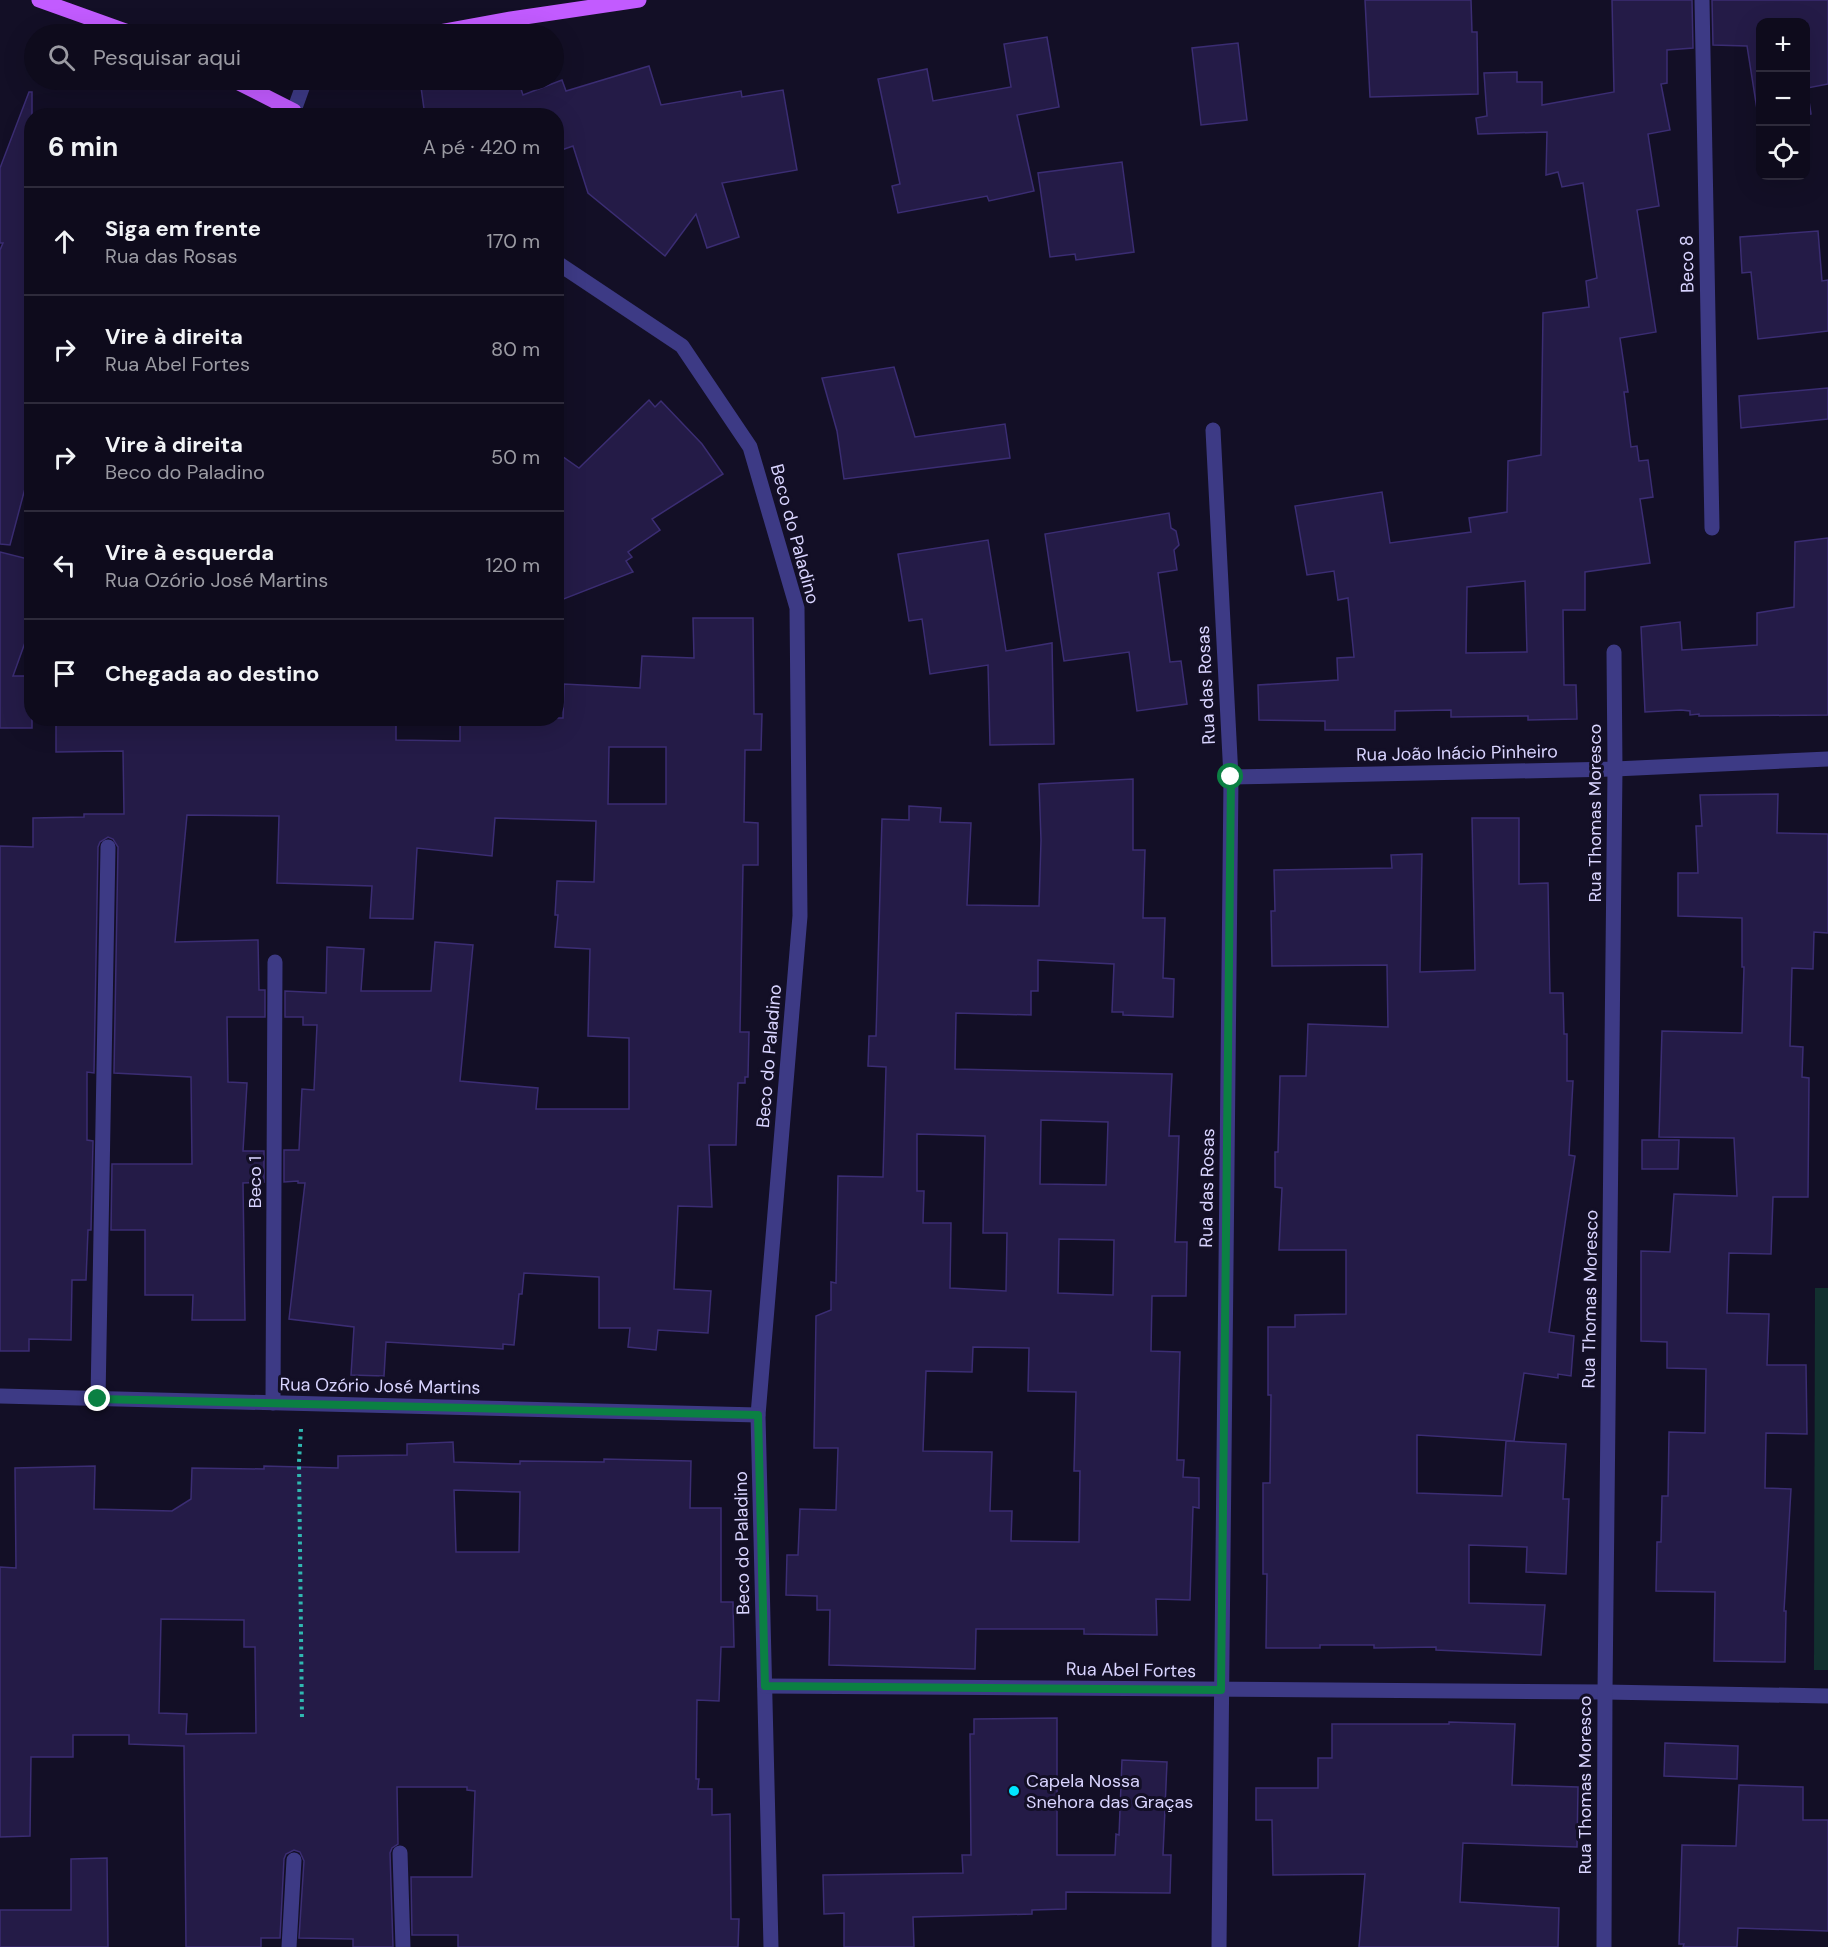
<!DOCTYPE html>
<html lang="pt">
<meta charset="utf-8">
<style>
:root{--surface:#0e0b1c;--page:#1c1929;--text:#f1f3f6;--muted:#9b9ba3;--line:#2e2b3b}
body{margin:0;font-family:"DM Sans",sans-serif;background:var(--page);color:var(--text)}
.controls{position:absolute;right:18px;top:18px;display:grid;overflow:hidden;border-radius:12px;box-shadow:0 6px 24px #0002}
.controls button{width:54px;height:54px;display:grid;place-items:center;padding:0;border:0;border-bottom:2px solid var(--line);background:var(--surface);color:var(--text);font:30px sans-serif}
.stop{position:absolute;width:18px;height:18px;margin:-14px;border:4px solid #0b8043;border-radius:50%;background:#fff}
.stop.end{background:#0b8043;border-color:#fff;box-shadow:0 2px 6px #0008}
.list{margin:0;padding:0;list-style:none}
h2{display:flex;justify-content:space-between;align-items:center;height:78px;margin:0;padding:0 24px;font-size:26px}
h2 small{font-size:20px;font-weight:400;color:var(--muted)}
.list li{display:grid;grid-template-columns:39px 1fr auto;gap:18px;align-items:center;box-sizing:border-box;height:108px;padding:0 24px;border-top:2px solid var(--line)}
.list b{display:block;font-size:22px;white-space:nowrap}
.list p{margin:0;font-size:20px;white-space:nowrap;color:var(--muted)}
.list em{font-size:20px;font-style:normal;color:var(--muted)}
.icon{flex:none;width:33px;height:33px;fill:none;stroke:currentColor;stroke-width:2;stroke-linecap:round;stroke-linejoin:round}
.map{position:relative;flex:none;width:1828px;height:1947px;overflow:hidden}
.search{position:absolute;background:var(--surface);box-shadow:0 6px 24px #0002;left:24px;top:24px;width:540px;height:66px;display:flex;align-items:center;gap:15px;box-sizing:border-box;padding:0 21px;border-radius:33px;color:var(--muted);font-size:22px}
.panel{position:absolute;background:var(--surface);box-shadow:0 6px 24px #0002;left:24px;top:108px;width:540px;height:618px;border-radius:24px}
.map>svg:first-child{display:block}
.green{fill:#12302f}
.building{fill:#241b47;stroke:#3b2d73;stroke-width:1.5;fill-rule:evenodd}
.lines{fill:none;stroke-linecap:round;stroke-linejoin:round}
.path{stroke:#2fb8b0;stroke-width:4;stroke-dasharray:3 4.5;stroke-linecap:butt}
.minor{stroke:#3d3a85;stroke-width:15}
.major{stroke:#c25bff;stroke-width:15}
.route{stroke:#0b8043;stroke-width:8}
.poi-dot{fill:#00e5ff;stroke:#130f26;stroke-width:2}
.labels{text-anchor:middle;dominant-baseline:central;stroke-width:6;stroke-linejoin:round;paint-order:stroke}
.street-label{font-size:18px;fill:#d9d4ff;stroke:#130f26}
.poi-label{font-size:18px;fill:#d9d4ff;stroke:#130f26;text-anchor:start}
</style>
<div class="map">
<svg width="1828" height="1947" viewBox="0 0 1828 1947">
<rect width="100%" height="100%" fill="#130f26"/>
<path class="green" d="M1815,1288H1828V1670H1814Z"/>
<g class="building">
<path d="M1365,0H1471L1472,32H1477L1478,94L1370,97Z"/>
<path d="M1612,0H1692L1693,48L1667,50V83L1661,84L1670,130L1648,134L1659,206L1637,210L1656,332L1620,338L1628,392H1624L1631,447L1637,446L1639,461L1648,460L1653,497L1640,499L1650,563L1585,572V610H1563L1564,685H1576L1577,719L1528,720V716L1451,717V710L1395,711V730H1325V721L1259,720L1258,685L1338,680L1337,658L1354,657L1348,598L1338,600L1334,571L1307,575L1295,506L1382,492L1390,543L1471,532L1469,518L1507,512L1508,461L1541,455L1543,313L1589,307L1586,281L1597,278L1583,183L1562,187L1558,172L1546,175L1547,132L1478,134L1476,118L1487,116L1484,73L1517,72V82H1542V105L1614,92ZM1525,581L1527,652L1466,653L1467,587Z"/>
<path d="M1712,0H1828V84L1807,88L1811,114L1806,115V22H1761V122H1759L1747,46L1713,45Z"/>
<path d="M1047,37L1059,107L1017,115L1034,191L989,201L987,196L898,213L892,186L900,184L878,79L927,69L933,101L1011,87L1004,44Z"/>
<path d="M1238,43L1247,120L1201,125L1192,48Z"/>
<path d="M649,66L661,105L741,91L742,97L783,90L797,170L722,183L739,237L707,248L696,214L665,256L588,193L573,146L556,152V116H425L420,80H518L523,95L562,80L566,91Z"/>
<path d="M29,92H32V167L29,174L32,175V462L10,545L0,544V250L3,243H0V168Z"/>
<path d="M1122,162L1134,252L1076,260L1075,254L1050,257L1038,173Z"/>
<path d="M1818,231L1822,281L1828,280V331L1758,339L1751,272L1742,273L1740,237Z"/>
<path d="M894,367L915,437L1005,424L1010,458L844,479L837,431L822,378Z"/>
<path d="M1828,388V419L1741,428L1739,396Z"/>
<path d="M649,400L655,407L661,401L702,444L723,474L652,519L660,530L628,552L632,557L626,561L633,572L556,602V452L579,468Z"/>
<path d="M1169,513L1171,528L1176,531L1179,545L1174,550L1177,570L1158,573L1170,662L1181,661L1187,704L1137,711L1129,652L1064,661L1045,534Z"/>
<path d="M1828,538V715L1699,716V714L1690,715V711L1681,710L1645,712L1641,627L1680,622L1682,650L1757,645V613L1794,607L1795,542Z"/>
<path d="M988,540L1006,651L1052,643L1054,744L990,745L988,665L930,674L922,619L909,621L898,554Z"/>
<path d="M0,552L32,560V623L13,676H32V728H0Z"/>
<path d="M693,618H753L754,714H762L761,750H745L744,822L758,823V865H743L740,1032H749L748,1077H745V1083H738L736,1145H709L712,1207L678,1206L674,1289L711,1291L708,1333L658,1330L656,1350L628,1347L630,1328H599V1277L524,1273L522,1294H519L514,1345L503,1344V1349L386,1342L384,1376L351,1375L354,1327L289,1319L305,1183H298V1181L284,1182V1150H299L302,1089L314,1090L317,1025H303V1017H285V991L326,993L327,947L364,949L361,991H431L435,942L473,945L460,1081L538,1088L536,1109H629V1038L588,1036L590,949L555,947L558,915H555L557,881L594,882L596,821L495,818L492,856L417,848L413,919L370,918L372,886L277,883L279,816L187,815L175,942L258,940L259,990H265V1017H227L228,1082L247,1083L243,1151H264V1182L243,1183L245,1320H192L193,1295H145V1230H111L112,1164H192L191,1077L114,1073L118,847L113,839L108,837L100,842L98,847L94,1073L87,1072V1140L93,1141L91,1230H88L86,1280H72L71,1340L29,1339V1351H0V846L33,847V818L84,817V814H124L123,751L56,752V718H396V740L460,741V718H563L564,684L640,688L642,656L694,658ZM609,747H666V804H608Z"/>
<path d="M1133,779V850H1145L1143,918H1165L1163,978L1174,979L1173,1017L1123,1015V1012H1112L1114,964L1038,960V991H1031V1015L956,1013L955,1069L1172,1074L1169,1136H1179L1175,1242H1187L1186,1296H1152L1151,1351L1180,1352L1177,1460H1184L1183,1477L1199,1478V1508L1193,1507L1190,1600L1156,1599L1157,1635L1084,1634V1629H976L975,1669L829,1665L830,1610H817V1596L786,1595L787,1555H798L800,1509L836,1510L838,1448H814L816,1316L831,1310V1282L836,1283L838,1176L883,1177L886,1067L868,1066L869,1036H876L882,819L909,820V806L941,808L940,822L971,823L967,905L1039,906L1041,840L1039,784ZM1041,1120L1108,1122L1106,1185L1040,1184ZM917,1134L985,1136L983,1233H1007L1006,1291L950,1288L951,1223H923L924,1191H917ZM1059,1239L1114,1240L1113,1295L1058,1293ZM973,1347L1029,1348L1028,1391L1076,1392L1074,1471H1080L1079,1542L1011,1541L1012,1511H990L992,1452L923,1451L926,1371L972,1372Z"/>
<path d="M1778,794L1777,833L1828,834V933L1814,932L1813,969L1792,968L1790,1046L1803,1047L1802,1077L1809,1078L1808,1197H1773L1771,1254L1729,1253L1727,1313L1769,1314L1767,1365H1806L1807,1434L1766,1433L1765,1488L1791,1489L1784,1611H1786L1785,1662L1714,1661L1715,1592L1656,1591L1657,1542H1661L1662,1496H1668L1669,1432L1705,1433L1706,1369L1667,1368V1342L1641,1341V1251L1670,1252L1674,1194L1737,1196L1734,1138L1659,1137L1662,1031L1742,1033L1744,967H1742V918L1678,916V873H1698L1696,826H1702L1700,795Z"/>
<path d="M1472,818H1519V884L1548,883L1550,993H1563L1564,1034H1567V1081H1573L1569,1155L1575,1156L1549,1332L1574,1336L1571,1376L1558,1374V1378L1524,1373L1514,1441L1417,1435V1493L1502,1496L1506,1441L1566,1444L1563,1499H1569L1566,1574L1526,1572L1527,1547L1469,1545V1603L1545,1605L1541,1655L1436,1650V1647L1374,1648V1645H1320V1648H1266L1267,1574H1263V1483H1270L1271,1395H1268V1327H1295V1315L1346,1314V1250H1279L1282,1188L1275,1187V1152H1278L1280,1076H1306L1308,1024L1388,1027L1387,965L1272,966L1271,911H1275L1274,870L1392,868L1391,855L1422,854L1420,972L1475,970Z"/>
<path d="M1642,1140H1679L1678,1169H1642Z"/>
<path d="M453,1442L454,1462L520,1464V1461L604,1462V1459L691,1461L690,1508H721V1602H733L734,1647H721L719,1701L697,1700L696,1779H699L698,1789H712V1815L730,1814L731,1919H739L738,1947H458V1935H412L411,1877H472L475,1791L467,1790V1787H397L398,1844L392,1848L390,1853L393,1947H353V1939L299,1938L304,1861L300,1852L294,1850L286,1854L284,1859L280,1938H261V1947H186L184,1746L129,1744V1735H73V1757H31L30,1836L0,1837V1567L16,1568L15,1468L95,1466L94,1509L172,1511L191,1499L192,1468L264,1469V1466L338,1468V1456L407,1455V1444ZM454,1490L520,1492L519,1552H456ZM161,1619L244,1620V1647H255L256,1733L186,1734L187,1714L159,1713Z"/>
<path d="M1057,1718V1855H1115L1116,1834L1119,1835L1122,1760L1167,1762L1163,1855H1171L1170,1893L1066,1892V1909L1032,1910V1914L913,1917L914,1947H844V1913L824,1914L823,1875L963,1873L962,1855H971L970,1734H974V1719Z"/>
<path d="M1449,1722L1515,1724L1512,1785L1578,1787L1577,1847L1463,1843L1460,1902L1559,1908L1558,1947H1359L1365,1874L1273,1875L1272,1820H1256V1788H1318V1758H1332V1724H1449Z"/>
<path d="M1665,1743L1738,1746L1737,1779L1664,1776Z"/>
<path d="M1739,1785L1803,1787V1820H1828V1931L1738,1928L1737,1947H1683L1684,1944H1679L1682,1845L1736,1846Z"/>
<path d="M107,1858L108,1947H0V1910H71V1859Z"/>
</g>
<g class="lines">
<path class="path" d="M301,1429L299,1462L302,1719"/>
<g class="minor">
<path d="M1702,0L1712,528"/>
<path d="M292,116L305,80"/>
<path d="M556,262L682,346L750,447L797,608L800,916L758,1415L771,1947"/>
<path d="M1213,430L1231,777L1219,1947"/>
<path d="M1231,777L1615,769L1828,759"/>
<path d="M0,1396L758,1415"/>
<path d="M98,1399L108,847"/>
<path d="M273,1403L275,962"/>
<path d="M765,1686L1605,1692L1828,1696"/>
<path d="M400,1853L403,1947"/>
<path d="M289,1947L294,1860"/>
<path d="M1604,1947L1605,1692L1615,769L1614,652"/>
</g>
<g class="major">
<path d="M39,0L134,34"/>
<path d="M429,34L511,19L639,0"/>
<path d="M233,80L294,111"/>
</g>
</g>
<g class="lines">
<path class="route" d="M98,1399L758,1415L765,1686L1221,1690L1231,777"/>
</g>
<circle class="poi-dot" cx="1014" cy="1791" r="6"/>
<g class="labels">
<g class="street-label">
<text transform="translate(1687 264) rotate(-91)">Beco 8</text>
<text transform="translate(795 534) rotate(75)">Beco do Paladino</text>
<text transform="translate(1206 685) rotate(-93)">Rua das Rosas</text>
<text transform="translate(1457 753) rotate(-1)">Rua João Inácio Pinheiro</text>
<text transform="translate(1595 813) rotate(-90)">Rua Thomas Moresco</text>
<text transform="translate(769 1056) rotate(-85)">Beco do Paladino</text>
<text transform="translate(255 1182) rotate(-90)">Beco 1</text>
<text transform="translate(1207 1188) rotate(-89)">Rua das Rosas</text>
<text transform="translate(1590 1299) rotate(-89)">Rua Thomas Moresco</text>
<text transform="translate(380 1386) rotate(1)">Rua Ozório José Martins</text>
<text transform="translate(742 1543) rotate(-91)">Beco do Paladino</text>
<text transform="translate(1131 1670) rotate(1)">Rua Abel Fortes</text>
<text transform="translate(1585 1785) rotate(-90)">Rua Thomas Moresco</text>
</g>
<g class="poi-label">
<text x="1026" y="1781">Capela Nossa<tspan x="1026" dy="21">Snehora das Graças</tspan></text>
</g>
</g>
</svg>
<div class="controls">
<button>+</button>
<button>−</button>
<button><svg class="icon" aria-label="locate" viewBox="0 0 24 24"><circle cx="12" cy="12" r="6"/><path d="M12 2v4M12 18v4M2 12h4M18 12h4"/></svg></button>
</div>
<div class="stop" style="left:1231px;top:777px"></div>
<div class="stop end" style="left:98px;top:1399px"></div>
<div class="search"><svg class="icon" aria-label="search" viewBox="0 0 24 24"><circle cx="10" cy="10" r="6"/><path d="M15 15l6 6"/></svg>Pesquisar aqui</div>
<section class="panel">
<h2>6 min<small>A pé · 420 m</small></h2>
<ul class="list">
<li><svg class="icon" aria-label="ahead" viewBox="0 0 24 24"><path d="M12 20V5M6 11l6-6 6 6"/></svg><div><b>Siga em frente</b><p>Rua das Rosas</p></div><em>170 m</em></li>
<li><svg class="icon" aria-label="right" viewBox="0 0 24 24"><path d="M7 20v-9h11M14 6l5 5-5 5"/></svg><div><b>Vire à direita</b><p>Rua Abel Fortes</p></div><em>80 m</em></li>
<li><svg class="icon" aria-label="right" viewBox="0 0 24 24"><path d="M7 20v-9h11M14 6l5 5-5 5"/></svg><div><b>Vire à direita</b><p>Beco do Paladino</p></div><em>50 m</em></li>
<li><svg class="icon" aria-label="left" viewBox="0 0 24 24"><path d="M17 20v-9H6M10 6l-5 5 5 5"/></svg><div><b>Vire à esquerda</b><p>Rua Ozório José Martins</p></div><em>120 m</em></li>
<li><svg class="icon" aria-label="arrive" viewBox="0 0 24 24"><path d="M6 21V4h12l-3 4 3 4H6"/></svg><div><b>Chegada ao destino</b></div></li>
</ul>
</section>
</div>
